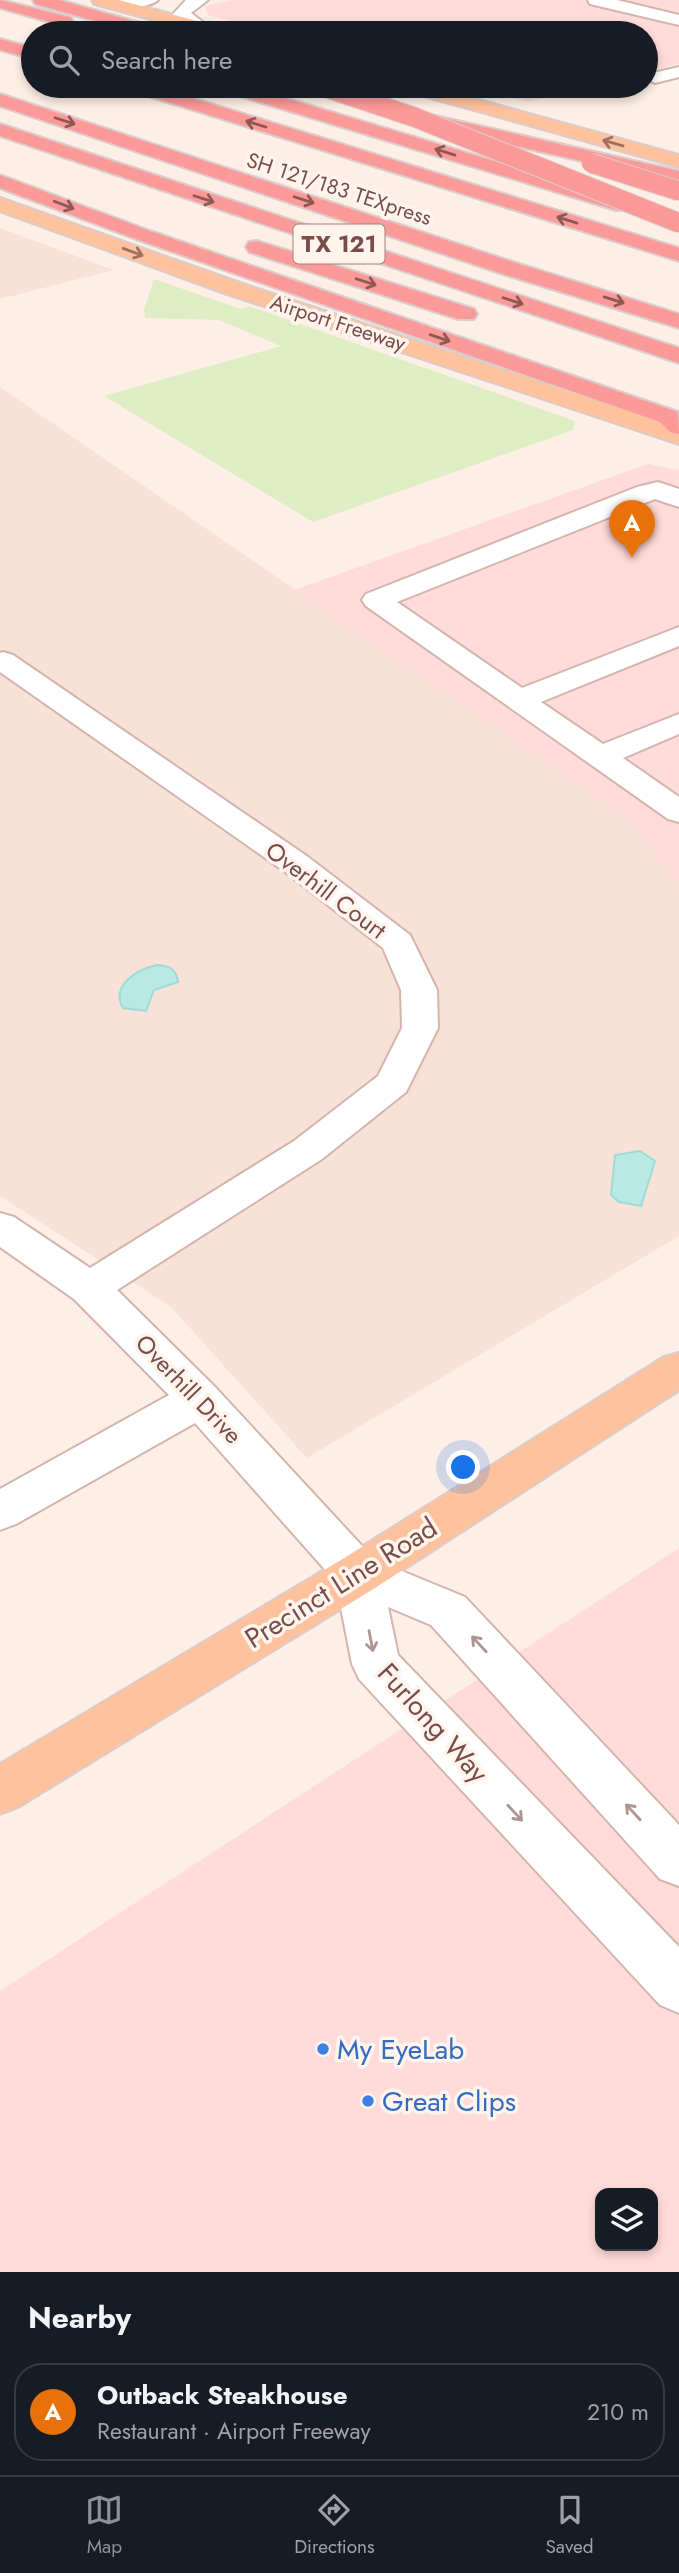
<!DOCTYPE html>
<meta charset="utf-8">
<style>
:root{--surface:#171b24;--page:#242831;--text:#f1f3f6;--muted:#9ea1a6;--line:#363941;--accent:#8c9099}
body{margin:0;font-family:Jost,sans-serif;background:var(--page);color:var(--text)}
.controls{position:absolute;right:21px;bottom:21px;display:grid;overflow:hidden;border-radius:14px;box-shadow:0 4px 10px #0003}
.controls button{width:63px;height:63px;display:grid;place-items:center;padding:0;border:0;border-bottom:2px solid var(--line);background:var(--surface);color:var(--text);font:35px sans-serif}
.you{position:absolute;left:464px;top:1468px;width:24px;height:24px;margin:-18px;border:5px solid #fff;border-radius:50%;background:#1a73e8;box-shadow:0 0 0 10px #1a73e833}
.badge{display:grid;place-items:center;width:46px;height:46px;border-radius:50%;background:var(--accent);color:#fff;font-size:23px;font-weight:700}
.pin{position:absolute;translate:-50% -58px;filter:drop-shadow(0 2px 4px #0008)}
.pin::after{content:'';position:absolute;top:37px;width:24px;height:21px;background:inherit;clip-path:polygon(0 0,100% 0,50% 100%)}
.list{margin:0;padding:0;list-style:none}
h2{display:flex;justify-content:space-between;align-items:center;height:91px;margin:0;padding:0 28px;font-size:30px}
h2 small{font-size:23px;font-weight:400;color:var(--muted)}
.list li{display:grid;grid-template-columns:46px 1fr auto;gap:21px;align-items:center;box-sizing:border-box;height:98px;margin:0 14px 14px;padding:0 14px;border:2px solid var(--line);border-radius:28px}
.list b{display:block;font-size:26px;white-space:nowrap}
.list p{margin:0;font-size:23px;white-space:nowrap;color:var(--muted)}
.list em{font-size:23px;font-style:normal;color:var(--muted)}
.icon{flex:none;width:38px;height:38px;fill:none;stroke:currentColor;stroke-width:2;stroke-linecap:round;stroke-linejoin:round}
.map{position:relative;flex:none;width:679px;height:2272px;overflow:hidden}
.search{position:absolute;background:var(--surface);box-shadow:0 4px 10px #0003;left:21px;right:21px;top:21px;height:77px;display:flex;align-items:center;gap:18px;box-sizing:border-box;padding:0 24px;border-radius:38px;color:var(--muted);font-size:26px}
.sheet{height:203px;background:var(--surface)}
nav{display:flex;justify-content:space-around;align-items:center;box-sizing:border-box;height:98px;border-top:2px solid var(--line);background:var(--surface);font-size:19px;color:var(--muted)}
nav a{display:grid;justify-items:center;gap:4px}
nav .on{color:var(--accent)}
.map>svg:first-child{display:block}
.residential{fill:#f8e1d7}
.commercial{fill:#ffdbd9;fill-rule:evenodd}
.green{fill:#deedc3}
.water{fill:#b9e9e4;stroke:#9edcd6;stroke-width:2}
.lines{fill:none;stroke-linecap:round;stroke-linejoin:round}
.minor-casing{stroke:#d4b5ae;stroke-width:4}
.major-casing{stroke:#dacdcc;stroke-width:4}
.highway-casing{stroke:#dacdcc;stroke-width:4}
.minor{fill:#fff;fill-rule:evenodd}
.major{fill:#ffc29c;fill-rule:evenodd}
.highway{fill:#fc9a99;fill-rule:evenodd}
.highway-bridge-casing{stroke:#dacdcc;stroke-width:21;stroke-linecap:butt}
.highway-bridge{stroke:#fc9a99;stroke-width:19}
.oneway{stroke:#8e5954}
.oneway2{stroke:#a27161}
.oneway3{stroke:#af9591}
.shop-dot{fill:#3f7fe0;stroke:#fff4ee;stroke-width:2.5}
.labels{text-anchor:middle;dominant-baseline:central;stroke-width:7;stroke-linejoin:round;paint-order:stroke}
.far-street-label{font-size:21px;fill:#7a4e48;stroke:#fff4ee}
.shield{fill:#fff4ee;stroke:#a2807a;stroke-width:2}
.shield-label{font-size:23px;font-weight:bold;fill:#7a4e48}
.street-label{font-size:24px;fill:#7a4e48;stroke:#fff4ee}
.near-street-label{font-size:28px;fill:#7a4e48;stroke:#fff4ee}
.near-shop-label{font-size:28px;fill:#366cbe;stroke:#fff4ee;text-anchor:start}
</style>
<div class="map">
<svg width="679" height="2272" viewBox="0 0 679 2272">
<rect width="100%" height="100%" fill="#feefe6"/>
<g class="residential">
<path d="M0,228L114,270L0,299Z"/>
<path d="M0,387L628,818L679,884V1236L307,1458L171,1307L0,1196Z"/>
</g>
<g class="commercial">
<path d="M233,0H679V64L646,72V33H274L208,15L205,6Z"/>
<path d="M468,86H593L528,102Z"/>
<path d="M648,464L679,470V884L628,818L294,590Z"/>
<path d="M679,1548V2272H0V1991ZM600,2193H653V2246H600Z"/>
</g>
<path class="green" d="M154,279L241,309L249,306L575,421L573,430L313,522L104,396L281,346L219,320L145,318L144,310Z"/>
<g class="water">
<path d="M157,965C169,966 176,968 178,982L154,990L146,1011L123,1008C110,985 138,969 157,965Z"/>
<path d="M640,1151L655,1161L641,1206L619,1202L611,1195L615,1155Z"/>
</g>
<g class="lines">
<g class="minor-casing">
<g id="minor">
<path d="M105,0H158C149,9 114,9 105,0Z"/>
<path d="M186,0H208L191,13L211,28L208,32C195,35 181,23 173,14Z"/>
<path d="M588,0H617L679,15V25L590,4Z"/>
<path d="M679,67V77L655,83L646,78L649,74Z"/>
<path d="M658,482L679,489V507L655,499L397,602L522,688L679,627V646L541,702L603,744L679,714V734L623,758L679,797V822L668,819L366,606L362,600L366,594L637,487Z"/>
<path d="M3,652L13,655L308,857L410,935L437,990L438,1028L406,1092L322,1159L117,1290L215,1387L375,1560L465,1597L679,1825V1886L660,1879L431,1625L388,1607L398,1655L679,1947V2013L660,2005L359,1679L352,1664L336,1582L195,1423L16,1524L0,1530V1489L169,1395L74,1299L0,1247V1213L14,1217L90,1268L294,1141L378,1076L402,1028L401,990L383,948L284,871L0,672V653Z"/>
</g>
</g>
<g class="major-casing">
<g id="major">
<path d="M92,0H119L226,29L229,33H202L94,4Z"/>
<path d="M399,86H428L679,155V167L402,90Z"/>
<path d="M0,198L243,284L679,428V444L227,294L0,211Z"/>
<path d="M679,1353V1390L375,1588L18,1807L0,1814V1764L341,1560L664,1357Z"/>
</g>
</g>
<g class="highway-casing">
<g id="highway">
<path d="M0,0L70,17L73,21L64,26L0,8Z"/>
<path d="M33,0H59L162,29L165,33H138L35,4Z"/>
<path d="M0,39L33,48V59L0,50Z"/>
<path d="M126,86H153L679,248V261L129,90Z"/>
<path d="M217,86H245L630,202L633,206L630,210H616L220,90Z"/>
<path d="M0,94L519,264L679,314V328L503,274L0,106Z"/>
<path d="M422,113L679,171V183L415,123L413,119L415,115Z"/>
<path d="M0,124L679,348V363L0,136Z"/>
<path d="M0,175L150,231L678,412L679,434L670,432L660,422L136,239L0,188Z"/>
<path d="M257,241L474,309L477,314L474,319H458L249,252L246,247L249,242Z"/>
</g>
</g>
<use href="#minor" class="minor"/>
<use href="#major" class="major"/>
<use href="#highway" class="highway"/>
<g class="highway-bridge-casing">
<g id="highway-bridge">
<path d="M321,86L414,117L679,223"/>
<path d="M591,163L679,191"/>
</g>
</g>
<use href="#highway-bridge" class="highway-bridge"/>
</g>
<defs><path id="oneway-shaft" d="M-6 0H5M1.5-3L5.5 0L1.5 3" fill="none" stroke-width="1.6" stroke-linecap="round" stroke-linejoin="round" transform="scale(1.75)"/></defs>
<g class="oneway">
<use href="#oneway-shaft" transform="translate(65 121) rotate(18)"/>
<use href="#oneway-shaft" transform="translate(256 124) rotate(-163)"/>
<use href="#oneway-shaft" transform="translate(445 152) rotate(-163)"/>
<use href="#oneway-shaft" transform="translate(204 199) rotate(18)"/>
<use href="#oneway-shaft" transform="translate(304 200) rotate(18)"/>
<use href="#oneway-shaft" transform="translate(64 205) rotate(21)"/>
<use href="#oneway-shaft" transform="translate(567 220) rotate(-163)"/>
<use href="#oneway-shaft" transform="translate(366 282) rotate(18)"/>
<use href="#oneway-shaft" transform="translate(614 300) rotate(17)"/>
<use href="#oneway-shaft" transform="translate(513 301) rotate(18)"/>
<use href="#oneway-shaft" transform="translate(440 338) rotate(19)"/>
</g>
<g class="oneway2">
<use href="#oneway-shaft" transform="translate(613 143) rotate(-164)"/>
<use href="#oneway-shaft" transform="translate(133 252) rotate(20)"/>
</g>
<g class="oneway3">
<use href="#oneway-shaft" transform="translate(371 1641) rotate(79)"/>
<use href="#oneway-shaft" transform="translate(479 1644) rotate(-133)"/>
<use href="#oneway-shaft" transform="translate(633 1812) rotate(-133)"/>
<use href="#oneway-shaft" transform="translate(515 1813) rotate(47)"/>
</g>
<g class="shop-dot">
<circle cx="323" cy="2049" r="7"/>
<circle cx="368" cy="2101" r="7"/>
</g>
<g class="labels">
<g class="far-street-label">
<text transform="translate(339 189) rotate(18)">SH 121/183 TEXpress</text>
<text transform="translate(338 323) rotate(18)">Airport Freeway</text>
</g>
<rect class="shield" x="293.5" y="224.5" width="91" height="39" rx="5"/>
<g class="shield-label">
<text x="339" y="244">TX 121</text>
</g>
<g class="street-label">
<text transform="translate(326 890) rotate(37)">Overhill Court</text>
<text transform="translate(189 1389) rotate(46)">Overhill Drive</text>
</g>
<g class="near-street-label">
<text transform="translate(341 1583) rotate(-32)">Precinct Line Road</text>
<text transform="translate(433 1723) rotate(48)">Furlong Way</text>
</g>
<g class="near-shop-label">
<text x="337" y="2049">My EyeLab</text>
<text x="382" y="2101">Great Clips</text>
</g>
</g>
</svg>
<div class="controls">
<button><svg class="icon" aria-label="layers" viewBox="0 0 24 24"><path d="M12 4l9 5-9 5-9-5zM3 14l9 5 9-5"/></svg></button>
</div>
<div class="you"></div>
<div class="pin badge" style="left:632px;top:558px;background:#e8710a">A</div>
<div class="search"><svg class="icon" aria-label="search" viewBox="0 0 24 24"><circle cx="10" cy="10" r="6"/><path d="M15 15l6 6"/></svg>Search here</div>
</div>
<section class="sheet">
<h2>Nearby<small></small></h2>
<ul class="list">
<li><span class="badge" style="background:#e8710a">A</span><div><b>Outback Steakhouse</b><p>Restaurant · Airport Freeway</p></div><em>210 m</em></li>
</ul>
</section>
<nav>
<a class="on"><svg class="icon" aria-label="map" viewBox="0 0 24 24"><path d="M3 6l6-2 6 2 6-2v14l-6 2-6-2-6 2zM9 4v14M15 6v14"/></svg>Map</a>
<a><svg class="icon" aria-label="directions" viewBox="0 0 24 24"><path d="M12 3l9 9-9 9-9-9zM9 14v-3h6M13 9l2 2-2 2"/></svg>Directions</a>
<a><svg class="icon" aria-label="saved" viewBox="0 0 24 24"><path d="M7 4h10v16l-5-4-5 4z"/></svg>Saved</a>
</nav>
